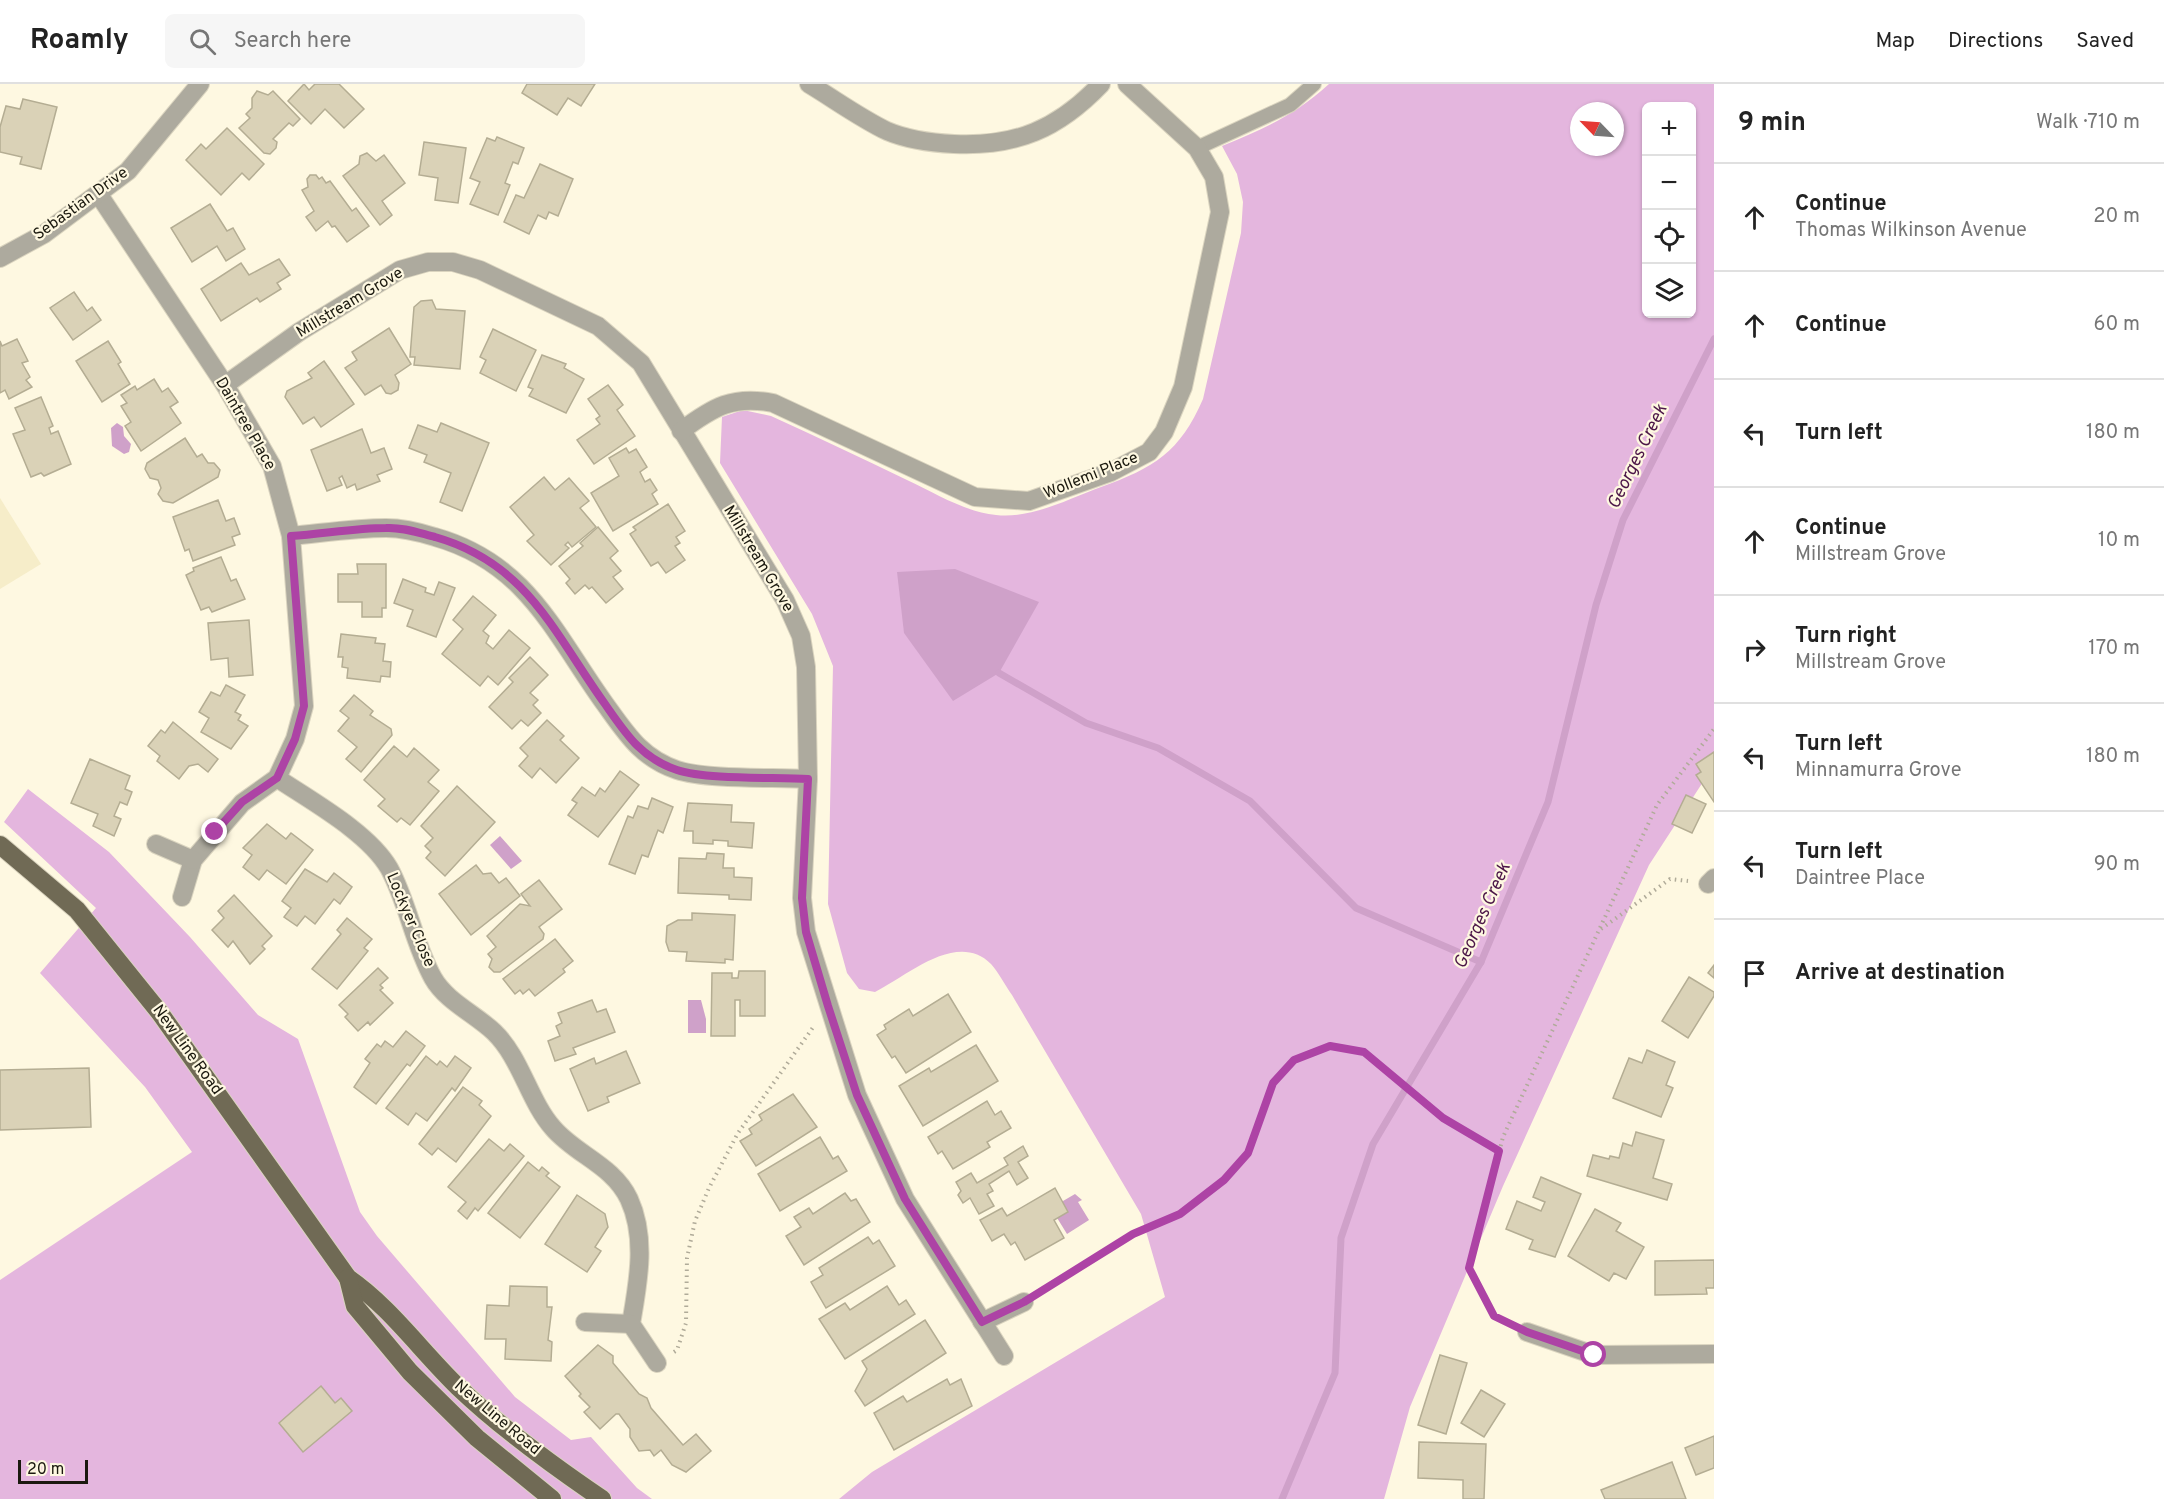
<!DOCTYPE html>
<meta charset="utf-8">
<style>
:root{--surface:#fff;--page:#f6f6f6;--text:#222;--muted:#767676;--line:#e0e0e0}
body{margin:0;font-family:Overpass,sans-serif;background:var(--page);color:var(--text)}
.controls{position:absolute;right:18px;top:18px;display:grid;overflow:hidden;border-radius:9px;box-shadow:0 2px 4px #0004}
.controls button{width:54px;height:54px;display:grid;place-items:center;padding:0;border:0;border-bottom:2px solid var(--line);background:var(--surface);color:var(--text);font:30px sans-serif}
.compass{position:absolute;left:1570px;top:18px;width:54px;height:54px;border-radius:50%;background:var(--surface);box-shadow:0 2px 4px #0004;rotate:295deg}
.scale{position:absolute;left:18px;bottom:15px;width:70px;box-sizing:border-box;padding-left:6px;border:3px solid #1b190f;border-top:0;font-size:16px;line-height:21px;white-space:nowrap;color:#1b190f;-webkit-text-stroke:4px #fef8e1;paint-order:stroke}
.stop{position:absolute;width:18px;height:18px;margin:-14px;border:4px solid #ad43a5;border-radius:50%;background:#fff}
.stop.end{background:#ad43a5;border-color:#fff;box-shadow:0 2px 6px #0008}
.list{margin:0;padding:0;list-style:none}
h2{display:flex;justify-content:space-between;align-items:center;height:78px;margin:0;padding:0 24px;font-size:26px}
h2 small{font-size:20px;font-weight:400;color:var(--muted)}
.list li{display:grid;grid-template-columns:39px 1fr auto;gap:18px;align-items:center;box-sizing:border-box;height:108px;padding:0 24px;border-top:2px solid var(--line)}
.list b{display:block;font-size:22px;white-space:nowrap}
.list p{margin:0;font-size:20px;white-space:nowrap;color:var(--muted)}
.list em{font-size:20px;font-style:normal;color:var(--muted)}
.icon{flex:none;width:33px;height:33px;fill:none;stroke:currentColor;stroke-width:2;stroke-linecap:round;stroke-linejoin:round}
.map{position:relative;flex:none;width:1714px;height:1415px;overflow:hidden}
header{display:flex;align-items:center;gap:36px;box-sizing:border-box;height:84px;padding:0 30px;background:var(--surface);border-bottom:2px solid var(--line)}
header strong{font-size:28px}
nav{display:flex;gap:33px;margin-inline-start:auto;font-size:21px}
.search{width:420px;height:54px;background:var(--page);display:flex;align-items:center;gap:15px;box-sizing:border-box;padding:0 21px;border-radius:9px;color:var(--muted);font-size:22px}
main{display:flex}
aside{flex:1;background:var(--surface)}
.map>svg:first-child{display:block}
.built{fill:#f6edc9}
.forest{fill:#e4b6de;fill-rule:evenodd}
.water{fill:#cfa1c9}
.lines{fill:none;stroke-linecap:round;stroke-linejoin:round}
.stream{stroke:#cfa1c9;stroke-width:7}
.building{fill:#dad2b7;stroke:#b4ad93;stroke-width:1.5}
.service-casing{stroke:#dad4bf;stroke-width:16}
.minor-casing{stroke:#dad4bf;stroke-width:20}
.primary-casing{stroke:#dad4bf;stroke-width:20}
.path{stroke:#b0ab99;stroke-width:4;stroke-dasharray:1.5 4.5;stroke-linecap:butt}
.service{stroke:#adaa9e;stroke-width:14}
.minor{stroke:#adaa9e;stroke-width:18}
.primary{stroke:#706a55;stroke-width:18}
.route{stroke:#ad43a5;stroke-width:8}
.labels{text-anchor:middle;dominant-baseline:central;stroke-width:4.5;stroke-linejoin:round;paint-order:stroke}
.street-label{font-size:16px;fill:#1b190f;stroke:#fef8e1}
.water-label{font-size:18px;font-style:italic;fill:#4c1648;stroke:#fef8e1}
</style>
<header>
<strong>Roamly</strong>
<div class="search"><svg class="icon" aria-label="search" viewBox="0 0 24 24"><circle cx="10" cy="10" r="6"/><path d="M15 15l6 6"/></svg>Search here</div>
<nav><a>Map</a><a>Directions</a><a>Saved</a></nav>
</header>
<main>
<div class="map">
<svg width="1714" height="1415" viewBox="0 0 1714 1415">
<rect width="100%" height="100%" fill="#fef8e1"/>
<path class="built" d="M0,414L41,480L0,505Z"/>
<g class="forest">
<path d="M1329,0H1714V681L1649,781L1503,1102L1410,1323L1384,1415H839L872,1388L1165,1213L1141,1130L1012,911C1005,901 999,889 991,880C957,846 907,892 875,908L859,905L847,889L828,820L833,582L812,530L720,379L722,333L743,326L771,332C817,353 862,374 907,396C935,409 965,428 996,431C1032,435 1068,415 1101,403C1154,384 1180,368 1203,315L1241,149L1243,118L1237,90L1222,62C1264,45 1295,31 1329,0ZM1646,22H1692V230H1646ZM1579,27H1615V63H1579Z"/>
<path d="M28,705L109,768L190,853L258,931L298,955L360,1128L377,1152L515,1313L571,1356L591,1353L637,1404L652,1415H0V1196L192,1068L145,1003L40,889L96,824L4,738Z"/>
</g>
<g class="water">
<path d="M117,339L123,343L124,352L131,360L129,368L124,370L112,362L111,344Z"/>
<path d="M955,485L1039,518L999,589L953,617L904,549L897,488Z"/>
<path d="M500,752L522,777L511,785L490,761Z"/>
<path d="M688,916H701L706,935V949H688Z"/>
<path d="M1075,1110L1082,1116L1078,1118L1089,1136L1067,1150L1051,1124Z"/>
</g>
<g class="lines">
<g class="stream">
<path d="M999,589L1086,639L1158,664L1250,717L1356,824L1481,878"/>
<path d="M1282,1415L1335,1289L1341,1154L1373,1060L1481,878L1548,718L1596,521L1623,436L1714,255"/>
</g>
</g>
<g class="building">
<path d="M304,0L309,6L315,0H339L364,25L344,44L325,25L311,40L288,17Z"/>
<path d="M527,0H595L581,22L568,14L557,31L522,9Z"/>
<path d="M257,7L268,11L273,7L300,35L293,42L289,39L273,55L277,58L276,64L270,70L264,69L239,44L250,34L246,30L252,24V14Z"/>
<path d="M23,15L57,23L41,85L20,80L22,73L0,68V43L6,22L20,25Z"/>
<path d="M227,44L264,80L249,96L242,89L221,111L186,76L201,60L206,65Z"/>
<path d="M497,53L524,64L518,80L513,78L505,99L510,101L498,131L470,120L480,98L470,94L487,54L495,57Z"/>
<path d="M424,58L466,64L458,119L435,116L438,94L419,91Z"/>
<path d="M367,69L376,77L384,71L405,99L382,117L392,131L380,141L343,92L359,80L360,72Z"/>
<path d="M540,80L573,95L558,132L549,128L546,135L538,131L529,150L504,138L516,111L524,114Z"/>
<path d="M310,91H316L319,95L322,93L326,99L330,97L352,127L356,124L369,142L347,158L335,142L332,143L328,137L316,147L306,133L314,127L302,106L308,103L307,95Z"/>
<path d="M210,120L227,147L233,144L245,165L226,177L217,162L192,178L171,144Z"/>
<path d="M279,175L290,191L277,199L281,205L260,218L257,214L221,237L201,205L241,179L249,191Z"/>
<path d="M74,208L87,227L92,223L101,236L73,256L50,224Z"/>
<path d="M432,216L436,225L465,227L460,285L414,281L415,273H410L414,223L421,217Z"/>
<path d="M389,244L411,280L395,291L399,299L398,306L391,310L386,309L381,301L365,311L345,284L357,276L352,268Z"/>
<path d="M493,245L536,266L516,307L480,289L486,276L480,273Z"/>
<path d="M17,255L28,277L22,279L30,293L26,296L32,303L9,315L5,306L0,309V257L2,262Z"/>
<path d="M108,257L121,278L118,280L130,300L102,318L76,277Z"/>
<path d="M542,271L566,280L564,284L584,295L566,329L529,312L533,305L528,303Z"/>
<path d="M324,277L354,320L321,343L314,333L303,340L285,313L287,307L312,294L308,289Z"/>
<path d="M154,295L162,308L168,304L178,318L170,323L181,339L141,367L125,342L131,338L121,322L127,319L121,311L135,302L137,306Z"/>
<path d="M608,301L623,321L617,326L635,352L594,380L577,356L600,340L596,335L600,332L588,315Z"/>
<path d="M41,313L53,342L49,344L51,350L58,347L71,380L44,392L41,389L31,393L13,350L25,346L15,324Z"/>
<path d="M441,339L489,359L462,427L440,418L451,389L424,378L427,371L409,364L418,341L437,348Z"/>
<path d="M362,345L371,369L384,364L392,385L377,391L380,397L357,406L355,400L347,404L342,392L339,394L342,401L327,407L311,366Z"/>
<path d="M185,354L197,373L202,370L208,379H214L220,386L218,393L173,419L163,417L158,410L161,404L158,396L150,394L145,385L147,379Z"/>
<path d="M626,364L629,369L636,365L647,383L640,388L645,398L650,395L657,406L652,410L658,420L613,447L591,409L619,392L609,374Z"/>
<path d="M544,393L555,406L569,394L589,417L580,424L596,443L572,463L568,458L565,461L569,464L551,481L527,457L534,451L510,423Z"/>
<path d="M218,416L226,437L234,434L240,450L232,453L235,461L193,477L189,465L185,467L173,433Z"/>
<path d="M668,420L685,447L676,453L680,459L675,462L685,476L666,489L658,478L651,482L630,450L636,446L633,443Z"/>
<path d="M598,443L618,467L610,474L621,487L613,493L623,505L606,519L592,503L589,505L585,501L575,510L566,499L570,495L559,482L583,462L580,459Z"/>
<path d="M221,473L231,497L236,495L245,515L212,528L209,523L201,526L186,491L194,487L193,484Z"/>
<path d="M357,480H386V524H382V533H362V518H338V490H358Z"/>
<path d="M403,495L426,504L425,508L434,511L439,498L455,504L436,553L407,542L413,526L394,519Z"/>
<path d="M473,512L496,531L483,547L489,552L486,559L493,565L509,546L530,564L498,601L488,592L480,602L442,570L463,545L453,536Z"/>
<path d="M249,536L253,591L229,593L228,574L211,576L208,539Z"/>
<path d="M341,550L376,554L375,559L385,560L383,577L391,578L390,593L381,592L380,598L347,594L348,584L342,583L343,573H338Z"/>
<path d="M530,573L548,591L530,609L538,616L533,621L541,629L528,642L521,636L512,645L489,623L513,598L509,594Z"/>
<path d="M226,601L245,611L235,628L241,631L238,636L248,642L231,665L201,648L209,634L199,628L211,608L220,612Z"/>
<path d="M354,611L373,627L370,631L391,645L392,651L361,688L346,675L357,663L338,647L349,634L340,627Z"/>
<path d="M547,636L564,652L560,656L579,674L556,699L540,684L532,694L519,682L528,672L520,664Z"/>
<path d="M173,638L218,675L208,688L198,680L189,682L179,695L157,677L160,672L148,662L161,646L165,649Z"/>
<path d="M394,662L407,673L414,664L439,686L428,698L439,707L410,741L401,734L397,738L378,722L385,715L364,696Z"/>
<path d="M1714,668V718L1696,691L1701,688L1696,680Z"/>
<path d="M90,675L130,692L125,705L132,708L127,721L120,718L114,732L121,735L114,752L93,742L98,730L71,719Z"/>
<path d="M620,687L639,701L598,753L568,731L577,719L572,716L582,703L595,712L600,704L605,708Z"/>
<path d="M457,702L495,738L445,792L426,774L431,768L425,762L433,754L421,742Z"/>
<path d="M1686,711L1706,720L1692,749L1672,740Z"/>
<path d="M652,714L673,723L663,749L658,746L648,773L642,771L635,790L609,780L628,732L633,734L638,722L648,725Z"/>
<path d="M688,719L732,721L731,738L754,739L752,764L728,762V757L713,756V760L693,759V747H684Z"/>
<path d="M267,740L286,755L291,749L313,766L286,800L267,786L259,796L243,783L252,771L243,764Z"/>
<path d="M707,769L724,770L723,784H734V793L752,794L751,816L729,815V811L678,809L679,774L706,775Z"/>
<path d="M476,781L483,790L491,789L499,799L506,794L520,812L471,851L439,810Z"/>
<path d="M305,785L327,798L334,789L352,803L340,820L334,815L315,840L305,832L297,842L284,833L291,824L282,817Z"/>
<path d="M539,796L562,825L539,843L544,850L543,855L500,888H494L489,883L492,875L488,870L496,863L487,852L520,820L530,822L521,810Z"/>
<path d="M234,811L272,852L262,862L265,865L250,880L233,857L228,863L212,846L224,834L218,827Z"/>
<path d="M692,829L735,831L733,876L725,875V879L686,877L687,868L669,867L666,858L667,842L678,836H692Z"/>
<path d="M347,834L372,855L364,864L368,867L337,905L312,885L341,850L337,846Z"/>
<path d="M555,855L573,877L563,885L565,888L535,912L529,905L523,910L520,906L515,910L503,895Z"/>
<path d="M1714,881V894L1708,889Z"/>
<path d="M378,884L388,894L380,901L383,904L380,906L393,919L370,941L368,938L358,947L345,933L348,930L339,921Z"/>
<path d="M739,887H765V932H740V916H735V952H711L712,889H732V894H738Z"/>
<path d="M1689,893L1714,908V912L1688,954L1662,937Z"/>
<path d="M948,910L971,948L906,989L895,972L892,974L877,951L886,945L884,941L909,925L913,932Z"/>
<path d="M592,916L597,928L606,925L615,948L573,964L576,970L555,977L548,957L560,952L556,942L562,939L558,929Z"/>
<path d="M406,947L425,962L410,982L407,980L376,1020L354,1003L370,979L365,975L377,960L381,963L385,957L393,963Z"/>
<path d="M976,961L998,997L923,1042L899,1002L929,984L931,988Z"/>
<path d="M1647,966L1675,978L1666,1001L1673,1004L1661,1033L1613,1014L1629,974L1642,979Z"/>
<path d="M626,967L640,999L607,1013L609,1018L588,1027L570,985L594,974L596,980Z"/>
<path d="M426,972L437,981L440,977L447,983L455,972L471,984L455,1007L452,1004L427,1037L416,1029L408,1041L386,1024Z"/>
<path d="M89,984L91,1043L0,1046V986Z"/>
<path d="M463,1003L482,1017L479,1021L491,1032L456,1078L438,1064L432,1071L419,1060Z"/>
<path d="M793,1010L817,1043L756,1082L740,1057L752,1050L749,1045L762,1036L759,1031Z"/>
<path d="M987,1017L995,1031L1001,1027L1011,1044L987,1058L990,1063L953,1085L942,1067L938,1070L928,1053Z"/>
<path d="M1636,1048L1664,1056L1653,1094L1672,1100L1667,1116L1587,1092L1593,1071L1609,1075L1610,1072L1619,1074L1623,1059L1632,1062Z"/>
<path d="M820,1053L833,1075L838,1072L847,1087L780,1127L758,1090Z"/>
<path d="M489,1055L504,1067L510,1060L524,1072L478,1127L475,1124L467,1135L458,1127L466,1118L448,1103Z"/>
<path d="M1023,1062L1028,1072L1018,1078L1028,1094L1017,1101L1009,1087L989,1100L993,1107L987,1110L994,1122L979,1130L970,1114L963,1119L958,1111L961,1107L956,1098L971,1089L977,1099L1008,1081L1004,1074Z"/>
<path d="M528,1078L539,1087L542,1083L549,1089L546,1092L560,1103L520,1154L488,1129Z"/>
<path d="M1541,1093L1581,1110L1555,1173L1529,1165L1533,1156L1506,1145L1517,1117L1541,1127L1545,1118L1533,1113Z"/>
<path d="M1055,1104L1068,1128L1054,1136L1064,1154L1025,1176L1015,1158L1011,1161L1004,1150L992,1157L980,1136L1002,1124L1007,1132Z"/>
<path d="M845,1109L851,1117L856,1115L870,1138L804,1181L786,1152L801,1143L794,1133L809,1124L813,1130Z"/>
<path d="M577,1111L605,1130L608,1143L595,1163L601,1167L587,1188L545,1160Z"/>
<path d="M1595,1125L1621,1139L1616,1147L1644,1163L1626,1195L1614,1189L1609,1197L1568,1172Z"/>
<path d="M868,1153L873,1160L879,1156L895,1182L826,1224L811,1198L823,1191L819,1184Z"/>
<path d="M1714,1176V1204H1706L1707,1210L1655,1211V1177Z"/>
<path d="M510,1202L547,1203V1223H552L548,1256L552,1258L551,1277L505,1275L506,1255H485L487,1221L509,1222Z"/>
<path d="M887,1202L899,1221L906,1216L915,1230L845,1275L819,1235L845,1219L850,1226Z"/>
<path d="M925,1236L946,1269L865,1322L855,1307L867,1285L862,1277Z"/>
<path d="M598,1261L613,1272V1279L639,1310L647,1314L651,1324L683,1361L696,1350L711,1367L686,1388L672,1381L661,1366L654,1372L650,1366L639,1367L630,1353V1345L619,1330H616L600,1345L584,1328L590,1323L579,1312L581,1310L565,1292Z"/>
<path d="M1440,1271L1467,1279L1446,1350L1418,1341Z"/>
<path d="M947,1295L950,1301L961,1295L972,1322L894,1366L874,1329L903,1312L907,1318Z"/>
<path d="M321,1302L335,1319L341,1314L352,1327L303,1368L279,1339Z"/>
<path d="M1481,1306L1505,1320L1484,1353L1461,1339Z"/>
<path d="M1714,1352V1384L1696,1391L1685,1364Z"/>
<path d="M1419,1358L1486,1360L1484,1415H1463V1396L1418,1394Z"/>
<path d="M1672,1378L1686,1415H1605L1601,1406Z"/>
</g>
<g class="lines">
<g class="service-casing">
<path id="service" d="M1197,64L1290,21L1314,0"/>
</g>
<g class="minor-casing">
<g id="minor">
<path d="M809,0C834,15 860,34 887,47C908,56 933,59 954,60C1016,63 1058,45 1101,0"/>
<path d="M99,111L225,301L272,382L291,452L304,622L295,655L277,694L242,719L193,776L182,813"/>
<path d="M0,174L44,150L128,87L200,0"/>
<path d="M225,301L299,248L400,186L428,178H453L480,186L598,242L641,279L785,516L801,552L806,583L808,695L802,814L806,848L857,1011L905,1115L1004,1272"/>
<path d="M681,347C713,323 733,311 773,319L975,413L1029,417L1111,388L1149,368L1164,348L1183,303L1220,128L1214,93L1197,64L1127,0"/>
<path d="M291,452C323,449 355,444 386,444C403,444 419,448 435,453C527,479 554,549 605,620C626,649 641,674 677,686C707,696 774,693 808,695"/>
<path d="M277,694C311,717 368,748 389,784C408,819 414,860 433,894C446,917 475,930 494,948C521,974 529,1017 553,1044C576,1071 613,1081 629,1115C647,1154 638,1199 631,1240L657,1279"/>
<path d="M156,760L193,776"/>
<path d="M1708,800L1714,794"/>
<path d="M585,1238L631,1240"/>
<path d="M982,1238L1024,1218"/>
<path d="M1527,1248L1594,1271L1714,1270"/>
</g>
</g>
<g class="primary-casing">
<g id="primary">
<path d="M0,761L77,826L160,929L348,1194C390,1223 421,1267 458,1303C502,1345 552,1381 602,1415"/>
<path d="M348,1194L355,1222L410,1288L477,1354L552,1415"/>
</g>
</g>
<g class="path">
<path d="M1601,845L1670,795L1688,797"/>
<path d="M1040,1208L1133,1150L1180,1130L1224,1096L1248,1069L1273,999L1294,976L1330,962L1363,968L1443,1034L1499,1067"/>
<path d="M1510,1240L1494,1232L1469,1184L1503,1053L1657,721L1714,645"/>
<path d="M674,1268L677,1266L686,1239L687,1174L695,1137L709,1104L738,1049L814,942"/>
</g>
<use href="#service" class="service"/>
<use href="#minor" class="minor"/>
<use href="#primary" class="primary"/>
</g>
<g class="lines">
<path class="route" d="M215,748L242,718L277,694L295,655L304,622L291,452C323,450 355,444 386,444C403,443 419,449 435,453C527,479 554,549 605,620C626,650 641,674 677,686C707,696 774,693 808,695L802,814L806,848L828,922L857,1011L905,1115L982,1238L1024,1218L1133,1150L1180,1130L1224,1096L1248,1069L1273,999L1294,976L1330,962L1364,968L1443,1034L1499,1067L1469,1184L1494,1232L1527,1248L1594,1271"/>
</g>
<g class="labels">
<g class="street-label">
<text transform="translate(81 120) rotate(-36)">Sebastian Drive</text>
<text transform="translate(350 219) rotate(-31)">Millstream Grove</text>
<text transform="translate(245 340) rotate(60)">Daintree Place</text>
<text transform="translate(1091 392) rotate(-22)">Wollemi Place</text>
<text transform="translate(758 475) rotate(59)">Millstream Grove</text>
<text transform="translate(410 836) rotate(67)">Lockyer Close</text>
<text transform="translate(187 966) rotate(54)">New Line Road</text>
<text transform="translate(497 1334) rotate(40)">New Line Road</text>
</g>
<g class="water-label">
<text transform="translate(1638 373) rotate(-64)">Georges Creek</text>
<text transform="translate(1483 832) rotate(-66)">Georges Creek</text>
</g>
</g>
</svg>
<div class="controls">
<button>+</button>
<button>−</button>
<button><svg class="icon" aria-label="locate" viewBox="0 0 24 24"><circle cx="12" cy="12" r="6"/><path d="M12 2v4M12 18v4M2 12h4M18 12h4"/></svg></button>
<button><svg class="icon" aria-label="layers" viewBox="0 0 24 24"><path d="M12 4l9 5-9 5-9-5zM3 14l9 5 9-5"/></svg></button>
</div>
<svg class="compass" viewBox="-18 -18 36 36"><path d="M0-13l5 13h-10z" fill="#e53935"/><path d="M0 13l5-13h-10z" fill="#767676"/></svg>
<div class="scale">20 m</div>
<div class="stop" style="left:1594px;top:1271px"></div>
<div class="stop end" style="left:215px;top:748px"></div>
</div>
<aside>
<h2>9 min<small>Walk · 710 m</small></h2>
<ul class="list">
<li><svg class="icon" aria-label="ahead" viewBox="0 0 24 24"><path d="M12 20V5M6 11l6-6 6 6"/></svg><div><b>Continue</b><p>Thomas Wilkinson Avenue</p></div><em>20 m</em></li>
<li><svg class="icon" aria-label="ahead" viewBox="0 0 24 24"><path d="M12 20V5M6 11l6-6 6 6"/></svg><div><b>Continue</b></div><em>60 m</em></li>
<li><svg class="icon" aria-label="left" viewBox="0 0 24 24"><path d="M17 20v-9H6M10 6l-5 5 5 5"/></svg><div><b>Turn left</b></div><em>180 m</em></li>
<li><svg class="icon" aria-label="ahead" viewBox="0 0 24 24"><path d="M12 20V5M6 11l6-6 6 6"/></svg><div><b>Continue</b><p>Millstream Grove</p></div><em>10 m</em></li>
<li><svg class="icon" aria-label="right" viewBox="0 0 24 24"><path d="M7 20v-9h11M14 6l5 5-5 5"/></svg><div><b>Turn right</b><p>Millstream Grove</p></div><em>170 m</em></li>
<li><svg class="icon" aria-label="left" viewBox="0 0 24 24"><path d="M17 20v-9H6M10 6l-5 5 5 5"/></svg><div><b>Turn left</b><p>Minnamurra Grove</p></div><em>180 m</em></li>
<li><svg class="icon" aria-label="left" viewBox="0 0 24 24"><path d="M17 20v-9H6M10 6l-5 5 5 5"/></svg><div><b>Turn left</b><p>Daintree Place</p></div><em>90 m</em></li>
<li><svg class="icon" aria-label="arrive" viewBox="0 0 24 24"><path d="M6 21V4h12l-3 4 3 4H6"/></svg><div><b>Arrive at destination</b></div></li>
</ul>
</aside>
</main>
